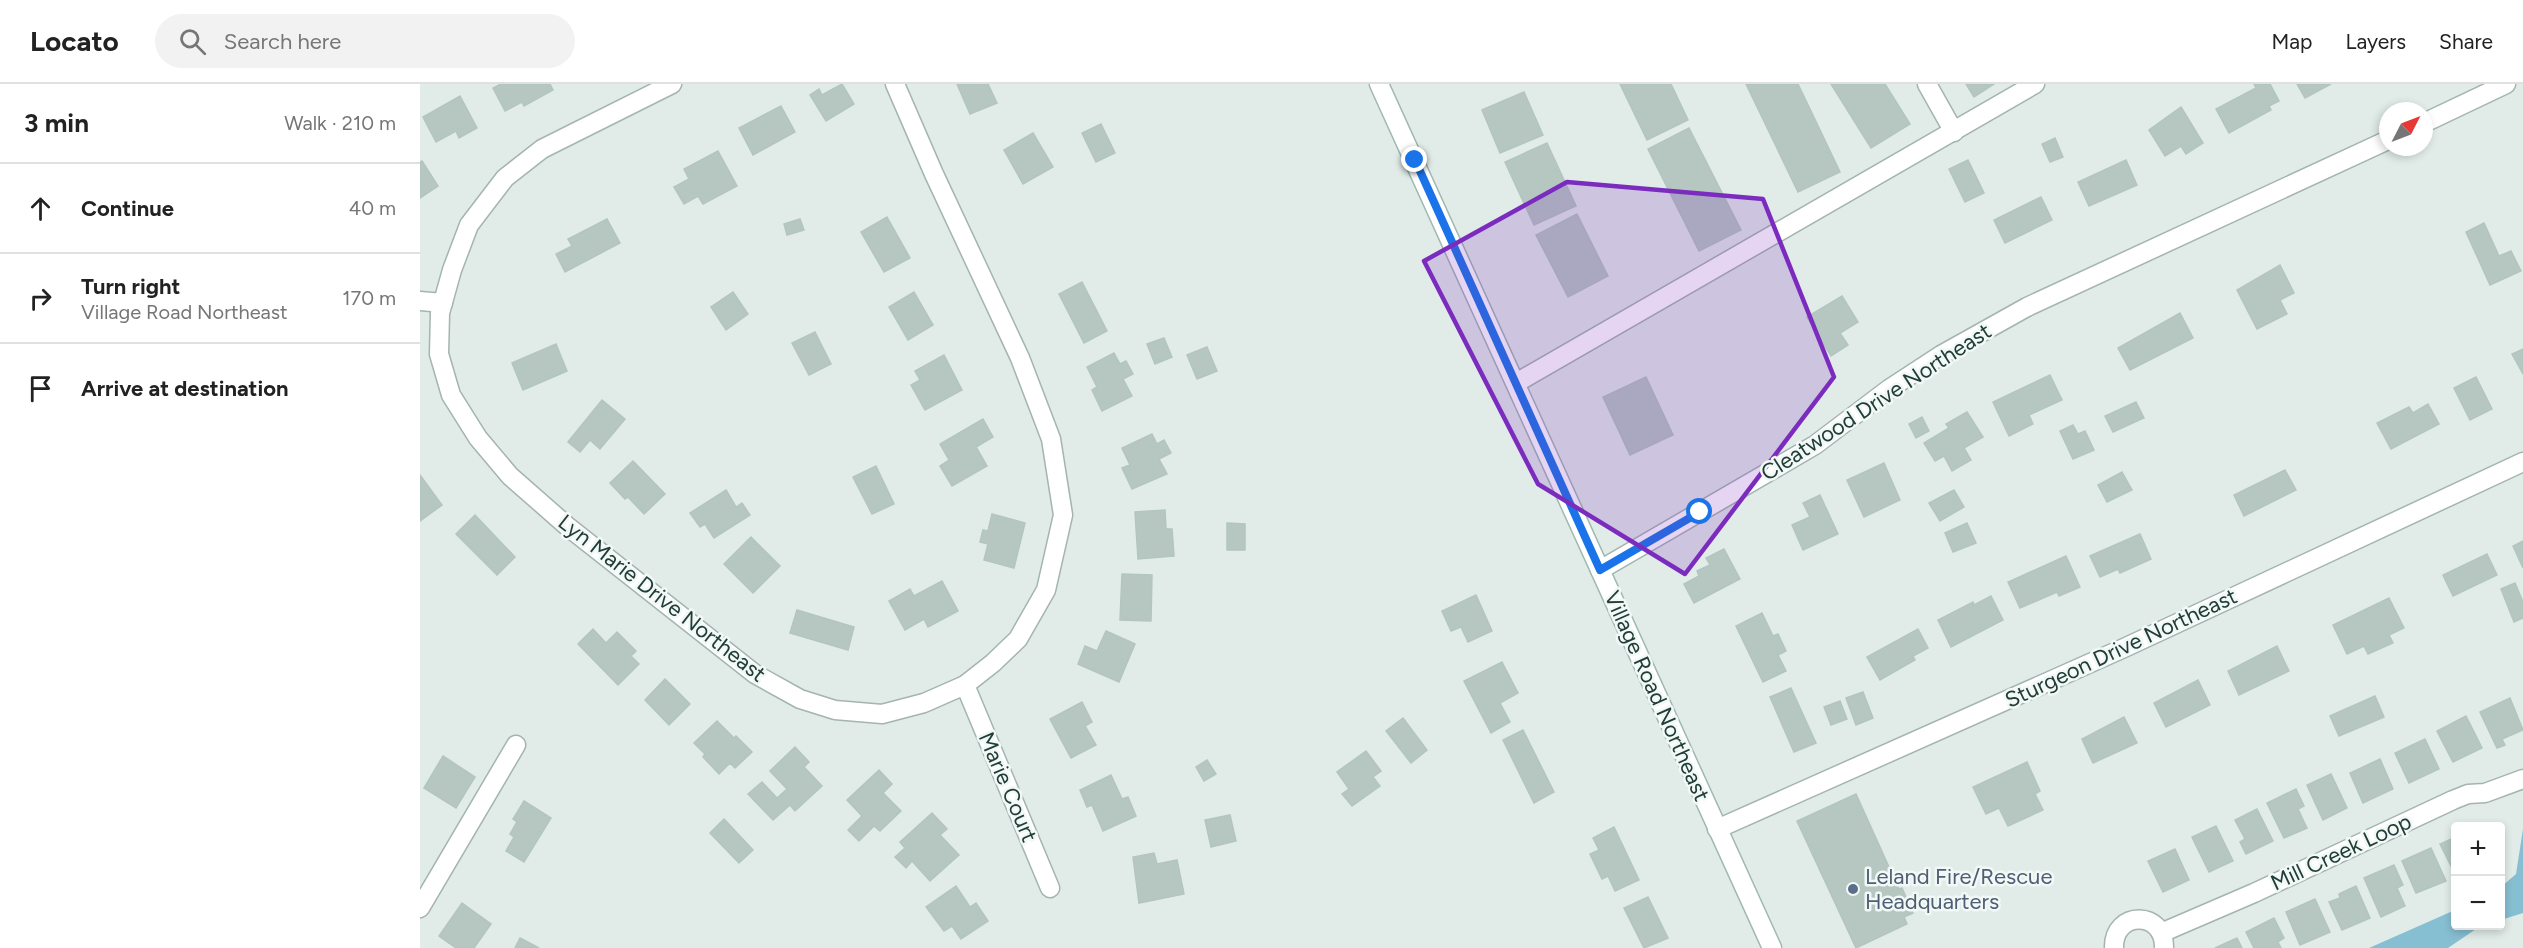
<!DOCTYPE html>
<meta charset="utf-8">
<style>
:root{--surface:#fff;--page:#f2f2f2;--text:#222;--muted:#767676;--line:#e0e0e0}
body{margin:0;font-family:Figtree,sans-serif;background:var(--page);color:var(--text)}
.controls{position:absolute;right:18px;bottom:18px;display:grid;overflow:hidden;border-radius:6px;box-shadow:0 3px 9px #0003}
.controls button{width:54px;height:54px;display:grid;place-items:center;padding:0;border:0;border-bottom:2px solid var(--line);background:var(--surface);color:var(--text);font:30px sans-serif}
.compass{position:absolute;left:1959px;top:18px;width:54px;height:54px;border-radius:50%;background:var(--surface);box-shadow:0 3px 9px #0003;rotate:48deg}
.stop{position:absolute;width:18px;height:18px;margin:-14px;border:4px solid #1a73e8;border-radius:50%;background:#fff}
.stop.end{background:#1a73e8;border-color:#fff;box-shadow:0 2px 6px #0008}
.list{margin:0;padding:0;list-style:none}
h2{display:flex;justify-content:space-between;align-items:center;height:78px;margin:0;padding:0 24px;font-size:26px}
h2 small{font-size:20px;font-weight:400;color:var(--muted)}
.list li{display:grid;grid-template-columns:39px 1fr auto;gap:18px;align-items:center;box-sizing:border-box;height:90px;padding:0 24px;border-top:2px solid var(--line)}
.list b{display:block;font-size:22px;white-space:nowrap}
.list p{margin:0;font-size:20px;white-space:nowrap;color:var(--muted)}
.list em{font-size:20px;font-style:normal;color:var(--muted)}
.icon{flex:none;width:33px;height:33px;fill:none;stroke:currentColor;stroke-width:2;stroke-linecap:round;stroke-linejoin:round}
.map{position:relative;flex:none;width:2103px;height:864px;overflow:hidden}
header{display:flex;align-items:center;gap:36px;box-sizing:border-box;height:84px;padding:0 30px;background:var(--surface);border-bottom:2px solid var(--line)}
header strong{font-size:28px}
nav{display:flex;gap:33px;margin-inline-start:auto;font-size:21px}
.search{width:420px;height:54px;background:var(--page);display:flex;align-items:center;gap:15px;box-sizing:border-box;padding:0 21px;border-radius:33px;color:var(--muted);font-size:22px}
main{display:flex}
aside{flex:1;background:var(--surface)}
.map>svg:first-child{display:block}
.water{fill:#87bfd2}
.building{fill:#b6c7c1;stroke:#b3c5c0;stroke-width:1.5}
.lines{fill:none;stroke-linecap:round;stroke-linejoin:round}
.minor-casing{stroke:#a4b4b0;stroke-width:21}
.secondary-casing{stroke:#9fb8b1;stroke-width:21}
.minor{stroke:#fff;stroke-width:18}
.secondary{stroke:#fff;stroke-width:18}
.route{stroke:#1a73e8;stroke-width:8}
.marked{fill:#7b2cbf;fill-opacity:0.2;stroke:#7b2cbf;stroke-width:4.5;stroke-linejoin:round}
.service-dot{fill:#5c6f8a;stroke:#f1f8f5;stroke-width:2}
.labels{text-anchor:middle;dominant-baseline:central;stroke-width:5;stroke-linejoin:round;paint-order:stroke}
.street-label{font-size:22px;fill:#213d38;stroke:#f1f8f5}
.service-label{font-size:22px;fill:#4e5e75;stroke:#f1f8f5;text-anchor:start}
</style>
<header>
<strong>Locato</strong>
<div class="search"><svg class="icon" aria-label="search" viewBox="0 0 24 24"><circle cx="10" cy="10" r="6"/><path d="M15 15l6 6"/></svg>Search here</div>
<nav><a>Map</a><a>Layers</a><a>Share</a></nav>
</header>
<main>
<aside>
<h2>3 min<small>Walk · 210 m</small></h2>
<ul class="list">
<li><svg class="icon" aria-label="ahead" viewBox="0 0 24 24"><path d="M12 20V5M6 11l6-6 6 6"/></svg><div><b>Continue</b></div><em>40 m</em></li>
<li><svg class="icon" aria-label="right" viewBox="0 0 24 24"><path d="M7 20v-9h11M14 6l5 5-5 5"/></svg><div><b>Turn right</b><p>Village Road Northeast</p></div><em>170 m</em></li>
<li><svg class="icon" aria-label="arrive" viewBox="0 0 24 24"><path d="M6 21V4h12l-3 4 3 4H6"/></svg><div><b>Arrive at destination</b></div></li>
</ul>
</aside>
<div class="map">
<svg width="2103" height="864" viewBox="0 0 2103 864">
<rect width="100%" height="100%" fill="#e1ece8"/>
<g class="water">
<path d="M2103,745V829L2081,836V803L2096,790Z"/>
<path d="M2035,826L2036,842H2067L2056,845L2028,864H1949Z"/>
</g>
<g class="building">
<path d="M81,0H130L133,6L104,22L102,18L85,27L73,4Z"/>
<path d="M422,0L434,20L406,37L390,11L399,5L402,11Z"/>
<path d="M537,0H568L577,19L550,30Z"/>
<path d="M1200,0H1251L1268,36L1227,56Z"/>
<path d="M1326,0H1378L1420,88L1378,108Z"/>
<path d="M1411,0H1465L1490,40L1451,64Z"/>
<path d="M1546,0H1574L1554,13Z"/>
<path d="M1834,0H1850L1859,17L1849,22L1851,26L1809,49L1796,25L1836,4Z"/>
<path d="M1877,0H1911L1885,14Z"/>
<path d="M1104,8L1123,51L1080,69L1062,26Z"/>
<path d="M40,12L57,44L39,54L36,47L16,58L3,33Z"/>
<path d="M361,22L375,48L333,71L319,44Z"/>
<path d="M1761,23L1783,59L1766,70L1761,62L1745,72L1729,46Z"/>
<path d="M681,40L695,69L676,78L662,49Z"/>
<path d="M1269,44L1321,146L1279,167L1228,65Z"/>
<path d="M613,49L633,83L603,100L584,66Z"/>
<path d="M1635,54L1643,73L1630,78L1622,60Z"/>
<path d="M1127,59L1156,122L1114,141L1085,78Z"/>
<path d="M298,67L317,102L283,120L278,112L264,120L254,103L269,95L264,85Z"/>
<path d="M1548,76L1564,109L1545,118L1529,85Z"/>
<path d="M1706,76L1717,101L1669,122L1658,98Z"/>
<path d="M2,77L18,102L0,114V78Z"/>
<path d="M1621,113L1632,136L1585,159L1574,136Z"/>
<path d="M1157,130L1188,192L1148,213L1116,151Z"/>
<path d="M467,133L490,174L464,188L441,148Z"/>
<path d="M187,135L200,159L145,188L136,170L152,162L148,155Z"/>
<path d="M380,135L384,146L367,151L364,140Z"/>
<path d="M2064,139L2079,172L2091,167L2101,187L2070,201L2046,148Z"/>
<path d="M1860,181L1874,209L1860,216L1867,230L1837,245L1817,206Z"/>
<path d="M662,198L687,247L664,259L639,210Z"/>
<path d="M313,208L328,230L306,246L291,223Z"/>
<path d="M494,208L513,241L488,256L469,223Z"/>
<path d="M1422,212L1438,238L1420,249L1428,261L1411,272L1387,233Z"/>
<path d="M1760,229L1773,254L1710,286L1698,264Z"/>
<path d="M395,248L411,280L389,291L372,259Z"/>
<path d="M744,254L752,273L735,280L727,260Z"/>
<path d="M136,260L147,287L103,306L92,279Z"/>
<path d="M787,263L797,287L777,295L767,271Z"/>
<path d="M2103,265V290L2092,270Z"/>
<path d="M694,269L700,280L706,277L713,290L703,295L712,312L682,327L672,306L677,303L667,283Z"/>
<path d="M524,271L542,306L505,326L491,301L500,296L495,287Z"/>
<path d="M1630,291L1642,316L1609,331L1613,340L1589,352L1573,318Z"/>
<path d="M1226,293L1253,351L1210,371L1183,313Z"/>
<path d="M2056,293L2072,325L2050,336L2034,304Z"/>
<path d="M182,316L205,335L180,365L170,356L160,368L148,358Z"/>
<path d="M1716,318L1724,334L1693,348L1685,332Z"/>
<path d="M2008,320L2019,340L1971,365L1957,339L1989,323L1993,329Z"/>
<path d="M1547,328L1563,353L1544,364L1551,376L1532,387L1524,372L1515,377L1504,359L1529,344L1526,340Z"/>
<path d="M1502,333L1509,347L1496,354L1489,340Z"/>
<path d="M563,335L573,353L556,363L567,382L532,402L520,382L529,376L520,360Z"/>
<path d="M1653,341L1658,350L1665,347L1674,366L1653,375L1640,347Z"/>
<path d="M732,350L737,360L744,356L751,369L739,375L747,390L712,405L702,384L710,381L702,364Z"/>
<path d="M213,377L245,410L224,430L208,413L205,415L190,399Z"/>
<path d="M1464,379L1480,416L1444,433L1427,396Z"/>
<path d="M456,382L474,420L452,430L433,393Z"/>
<path d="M1865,386L1876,406L1824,432L1814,411Z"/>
<path d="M1702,388L1712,406L1687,418L1678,401Z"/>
<path d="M0,391L22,421L0,437Z"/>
<path d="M306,406L316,423L322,419L330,431L294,454L285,440L280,443L270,429Z"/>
<path d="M1534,406L1544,423L1520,437L1509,419Z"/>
<path d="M1400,411L1418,450L1383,466L1372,441L1390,433L1383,419Z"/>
<path d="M745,426L746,445H752L754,472L718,475L715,428Z"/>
<path d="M572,430L605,439L594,484L564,476L568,460L560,458L563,446L568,447Z"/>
<path d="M55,431L95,473L77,491L36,450Z"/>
<path d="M807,439L825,440V466H807Z"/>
<path d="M1547,439L1556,459L1533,468L1525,449Z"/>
<path d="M1720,450L1731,475L1700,489L1698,485L1680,493L1670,472Z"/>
<path d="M331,453L360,482L333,509L304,480Z"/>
<path d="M2103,457V484L2093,462Z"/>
<path d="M1304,465L1320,495L1274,519L1264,500L1279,492L1277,487L1290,481L1286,474Z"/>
<path d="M2067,470L2077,491L2033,512L2023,491Z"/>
<path d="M1646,472L1660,503L1639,512L1637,508L1600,524L1588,498Z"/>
<path d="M702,490L732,491L731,537L700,536Z"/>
<path d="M522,497L538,527L508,543L504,535L485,546L469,517L490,505L494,512Z"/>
<path d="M2095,499L2103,518V534L2094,538L2081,505Z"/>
<path d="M1056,511L1072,547L1048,558L1041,543L1031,547L1022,527Z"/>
<path d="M1571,512L1583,536L1531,563L1518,536L1553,518L1554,521Z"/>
<path d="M1969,514L1984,544L1969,551L1973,559L1948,570L1944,562L1927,570L1913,541Z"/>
<path d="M377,526L434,543L428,566L370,549Z"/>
<path d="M1342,529L1353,552L1358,550L1366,567L1358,571L1366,587L1343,598L1316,542Z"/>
<path d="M173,545L186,559L197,548L216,567L211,572L219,580L198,601L158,560Z"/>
<path d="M1498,545L1508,564L1493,572L1495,576L1460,596L1447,573Z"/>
<path d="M686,547L715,560L699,598L658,580L665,562L677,567Z"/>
<path d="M1857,562L1869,587L1819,611L1808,587Z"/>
<path d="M1082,578L1098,609L1080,619L1090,638L1071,649L1044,597Z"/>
<path d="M245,595L270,620L249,641L225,616Z"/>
<path d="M1778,596L1790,621L1746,643L1734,619Z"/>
<path d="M1371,604L1396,659L1374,668L1350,613Z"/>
<path d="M1443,608L1453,634L1436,641L1426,614Z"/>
<path d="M1955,612L1964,633L1919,652L1910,632Z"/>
<path d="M2090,614L2103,646L2082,655L2085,661L2077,664L2060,628Z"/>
<path d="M1420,617L1427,635L1411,641L1404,623Z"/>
<path d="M662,618L672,638L665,642L676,661L651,674L630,635Z"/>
<path d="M2046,632L2062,664L2033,678L2017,647Z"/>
<path d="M1704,633L1717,659L1673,679L1662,655Z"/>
<path d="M983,634L1007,666L991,679L966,647Z"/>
<path d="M297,637L314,654L316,652L332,668L315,684L310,679L299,690L283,673L285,670L274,659Z"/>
<path d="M1103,646L1134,708L1114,719L1083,656Z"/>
<path d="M2005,655L2019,685L1989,699L1975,669Z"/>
<path d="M375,663L389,678L384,683L402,702L375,727L370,721L353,736L328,710L342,698L357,714L367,705L350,687Z"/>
<path d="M946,667L961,687L953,693L960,702L932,722L922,710L929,705L917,688Z"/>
<path d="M23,672L55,693L36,724L4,704Z"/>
<path d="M1960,675L1973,705L1943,719L1930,689Z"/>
<path d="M787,676L796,690L784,697L776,683Z"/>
<path d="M1607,678L1620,707L1615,710L1623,726L1588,742L1579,724L1566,730L1553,703Z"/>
<path d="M459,686L472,700L463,709L481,727L460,747L454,742L439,757L428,746L442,732L427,716Z"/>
<path d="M1911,690L1927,724L1903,736L1887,701Z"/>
<path d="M691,691L702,715L708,713L716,732L683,747L672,721L667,723L660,706Z"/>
<path d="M1876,705L1884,722L1878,725L1887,744L1864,754L1847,719Z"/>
<path d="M1436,710L1479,805L1482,804L1493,829L1484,833L1487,840L1436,864L1377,737Z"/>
<path d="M104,717L131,734L104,778L86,767L94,753L90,750L97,738L93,735Z"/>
<path d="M1837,725L1853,757L1826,770L1820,758L1825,755L1815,736Z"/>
<path d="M512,729L527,745L520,751L539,771L510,797L492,777L486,784L475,773L485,764L480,758Z"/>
<path d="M810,731L816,757L791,763L785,736Z"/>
<path d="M304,735L333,766L319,779L290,749Z"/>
<path d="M1796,742L1813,777L1789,788L1772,753Z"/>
<path d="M1194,743L1219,796L1195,807L1188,792L1182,795L1170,770L1179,766L1173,754Z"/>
<path d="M2036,753V792L2020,760Z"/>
<path d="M2011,764L2026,797L1996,809L1982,777Z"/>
<path d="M1755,765L1769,796L1743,808L1728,777Z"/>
<path d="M734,769L737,780L757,776L764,810L719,819L713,773Z"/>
<path d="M1974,781L1983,801L1977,804L1985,822L1961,833L1944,794Z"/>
<path d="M536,802L550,823L556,819L568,837L541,855L532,842L524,847L506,823Z"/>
<path d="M1936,802L1950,834L1922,846L1909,818L1920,814L1919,810Z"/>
<path d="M1228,813L1248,854L1224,864L1204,824Z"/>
<path d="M1895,815L1910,848L1880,861L1866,828Z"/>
<path d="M42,819L71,840L54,864H36L19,852Z"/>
<path d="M1854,834L1864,854L1858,858L1861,864H1834L1826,848Z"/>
<path d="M100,854L119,864H95Z"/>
<path d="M1817,854L1822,864H1795Z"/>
</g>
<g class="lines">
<g class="minor-casing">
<g id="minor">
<path d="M252,0L122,65L85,94L49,141L32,186L20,229L19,270L31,311L58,354L90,392L147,442L335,590L380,615L415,626L462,630L504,619L545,601L573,579L598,555L626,506L643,431L631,355L600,274L514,90L475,0"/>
<path d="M1507,0L1534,48"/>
<path d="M2004,39L2086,0"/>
<path d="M0,217L23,219"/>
<path d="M1096,299L1615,0"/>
<path d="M1180,486L1395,361L1469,305L1521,271L1607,223L1968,56"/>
<path d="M545,601L630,804"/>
<path d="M1297,745L1704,564L2103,378"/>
<path d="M0,824L96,661"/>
<path d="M1741,849L1834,809L2033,716L2048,710L2065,709L2103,695"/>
<path d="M1694,864C1693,826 1745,826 1744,864"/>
</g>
</g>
<g class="secondary-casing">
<path id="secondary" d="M959,0L1352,864"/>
</g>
<use href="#minor" class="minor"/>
<use href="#secondary" class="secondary"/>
</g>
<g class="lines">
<path class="route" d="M995,76L1180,486L1280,428"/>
</g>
<path class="marked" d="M1147,98L1343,115L1414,293L1265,490L1118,400L1004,177Z"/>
<circle class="service-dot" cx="1433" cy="805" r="6"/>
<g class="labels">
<g class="street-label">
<text transform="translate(1456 318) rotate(-33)">Cleatwood Drive Northeast</text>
<text transform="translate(242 514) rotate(38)">Lyn Marie Drive Northeast</text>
<text transform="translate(1701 564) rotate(-25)">Sturgeon Drive Northeast</text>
<text transform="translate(1237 612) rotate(66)">Village Road Northeast</text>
<text transform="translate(588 703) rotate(67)">Marie Court</text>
<text transform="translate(1921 768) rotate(-25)">Mill Creek Loop</text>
</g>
<g class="service-label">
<text x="1445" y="792">Leland Fire/Rescue<tspan x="1445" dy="25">Headquarters</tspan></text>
</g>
</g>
</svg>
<div class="controls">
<button>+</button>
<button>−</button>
</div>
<svg class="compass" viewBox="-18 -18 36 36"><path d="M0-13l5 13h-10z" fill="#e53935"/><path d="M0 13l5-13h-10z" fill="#767676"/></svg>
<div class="stop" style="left:1280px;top:428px"></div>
<div class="stop end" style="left:995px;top:76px"></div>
</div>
</main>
